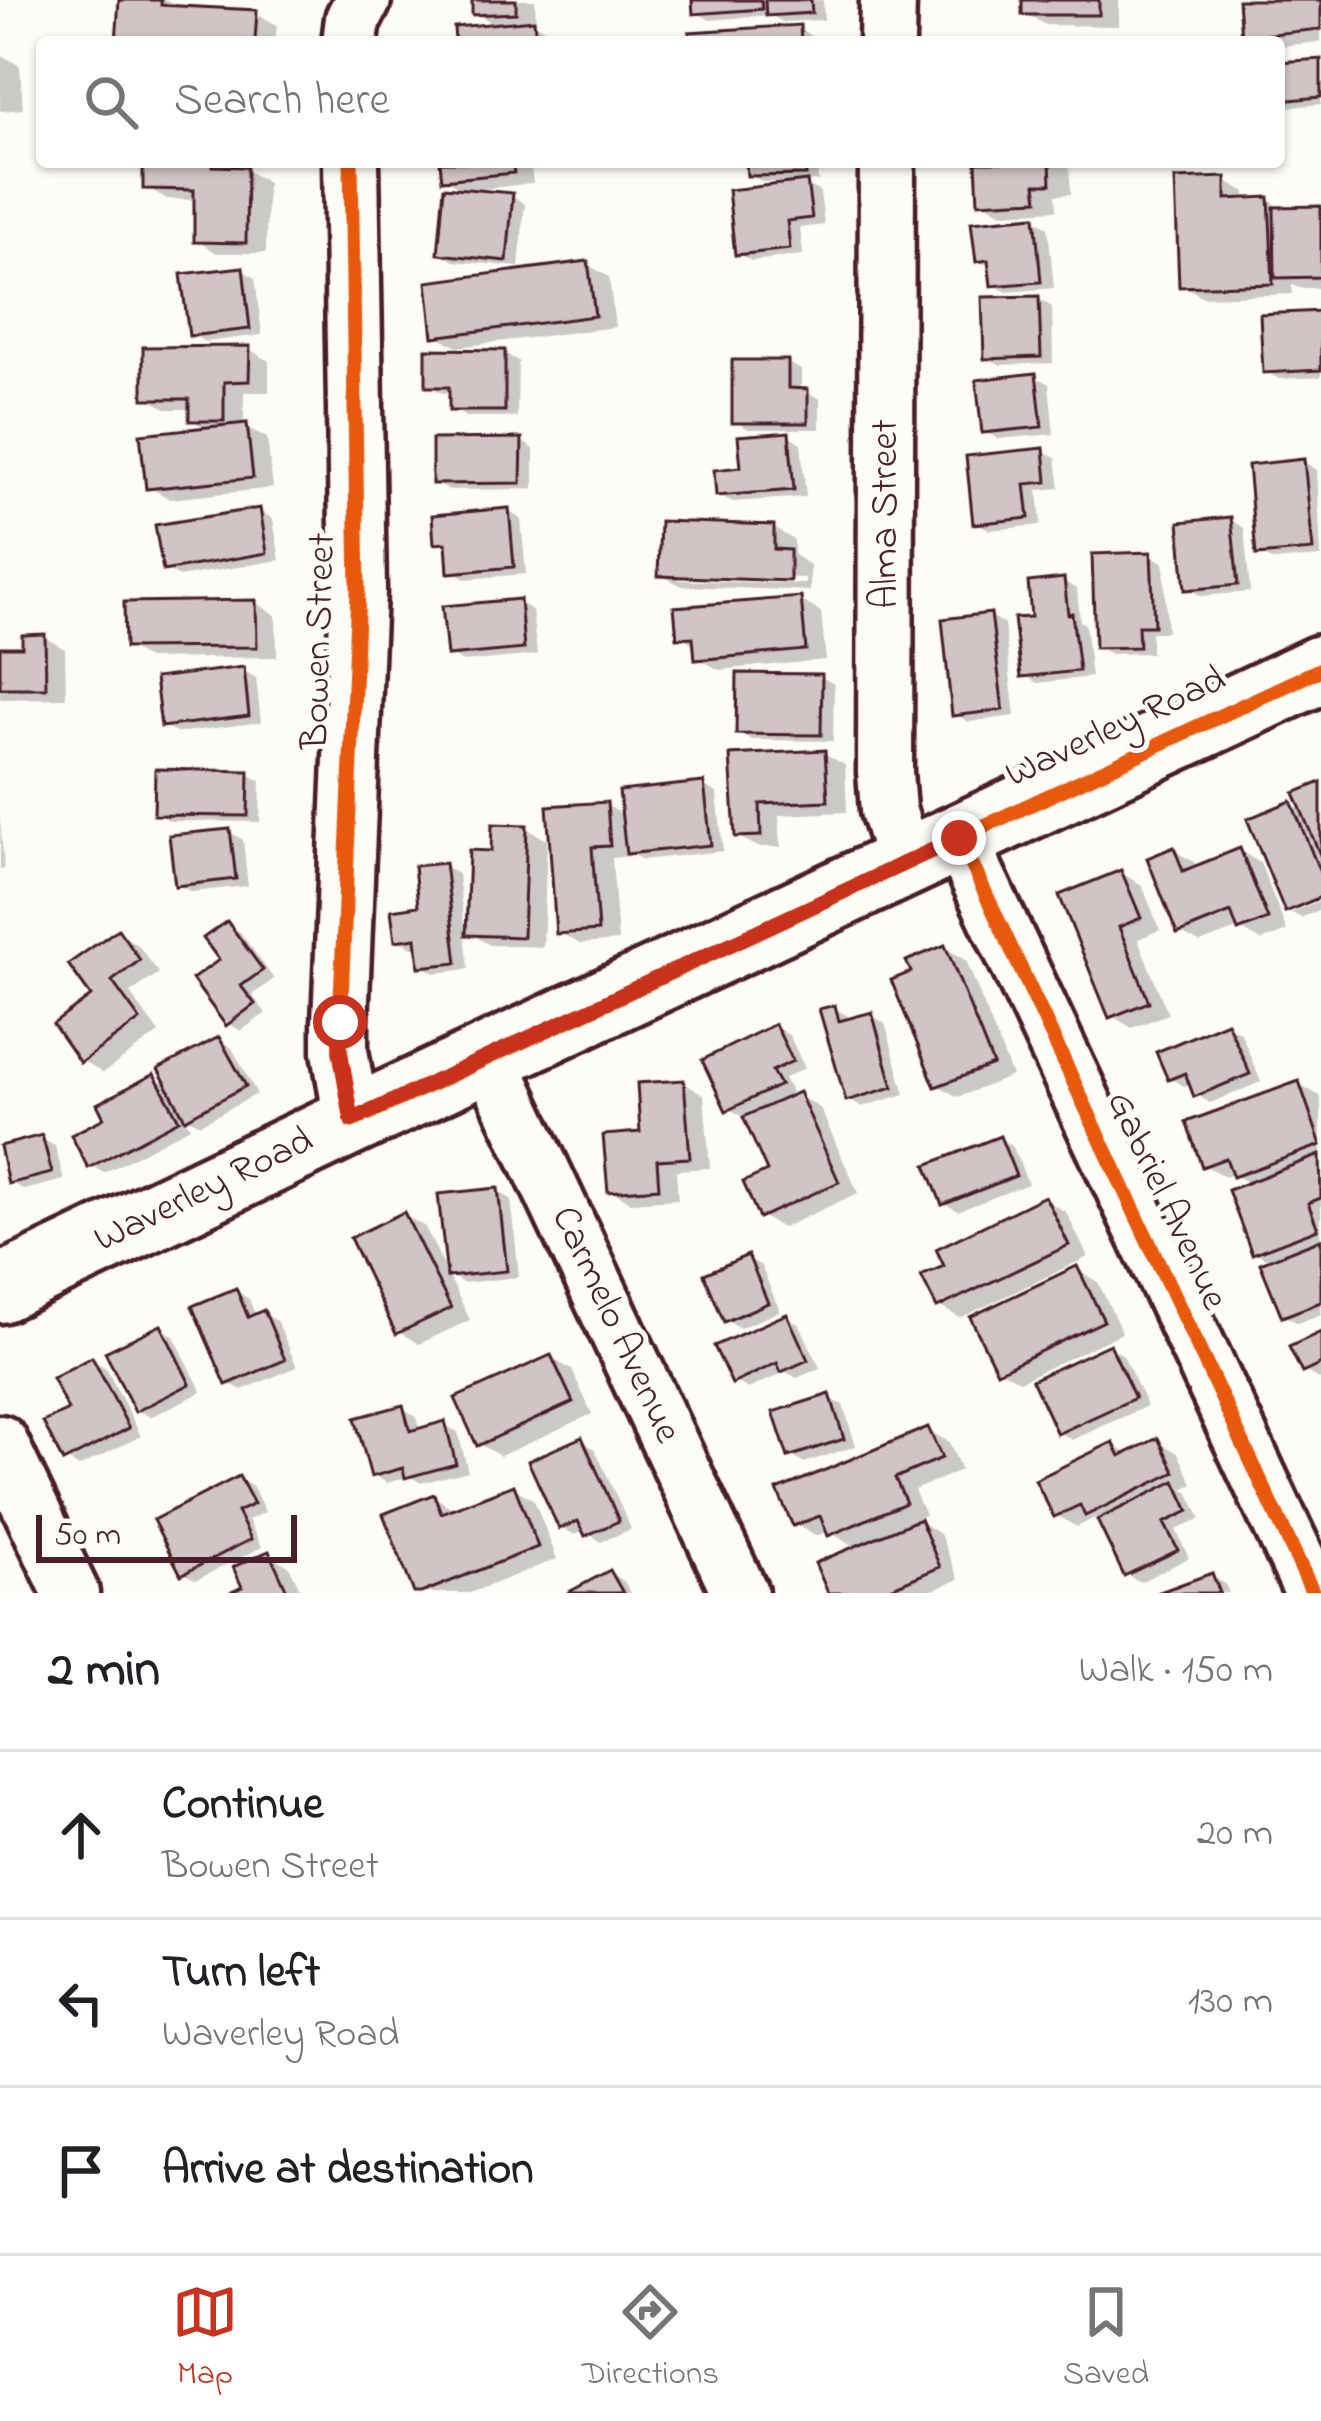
<!DOCTYPE html>
<meta charset="utf-8">
<style>
:root{--surface:#fff;--page:#f2f2f2;--text:#202124;--muted:#757577;--line:#e0e0e0;--accent:#c8321e}
body{margin:0;font-family:"Indie Flower",sans-serif;background:var(--page);color:var(--text)}
.scale{position:absolute;left:36px;bottom:30px;width:261px;box-sizing:border-box;padding-left:12px;border:6px solid #4a1f2b;border-top:0;font-size:33px;line-height:42px;white-space:nowrap;color:#4a1f2b;-webkit-text-stroke:9px #fdfcf7;paint-order:stroke}
.stop{position:absolute;width:36px;height:36px;margin:-27px;border:9px solid #c8321e;border-radius:50%;background:#fff}
.stop.end{background:#c8321e;border-color:#fff;box-shadow:0 3px 12px #0008}
.list{margin:0;padding:0;list-style:none}
h2{display:flex;justify-content:space-between;align-items:center;height:156px;margin:0;padding:0 48px;font-size:51px}
h2 small{font-size:39px;font-weight:400;color:var(--muted)}
.list li{display:grid;grid-template-columns:78px 1fr auto;gap:36px;align-items:center;box-sizing:border-box;height:168px;padding:0 48px;border-top:3px solid var(--line)}
.list b{display:block;font-size:45px;white-space:nowrap}
.list p{margin:0;font-size:39px;white-space:nowrap;color:var(--muted)}
.list em{font-size:39px;font-style:normal;color:var(--muted)}
.icon{flex:none;width:66px;height:66px;fill:none;stroke:currentColor;stroke-width:2;stroke-linecap:round;stroke-linejoin:round}
.map{position:relative;flex:none;width:1321px;height:1593px;overflow:hidden}
.search{position:absolute;background:var(--surface);box-shadow:0 3px 9px #0004;left:36px;right:36px;top:36px;height:132px;display:flex;align-items:center;gap:30px;box-sizing:border-box;padding:0 42px;border-radius:12px;color:var(--muted);font-size:45px}
.sheet{height:660px;background:var(--surface)}
nav{display:flex;justify-content:space-around;align-items:center;box-sizing:border-box;height:168px;border-top:3px solid var(--line);background:var(--surface);font-size:33px;color:var(--muted)}
nav a{display:grid;justify-items:center;gap:6px}
nav .on{color:var(--accent)}
.map>svg:first-child{display:block}
.shadow{fill:#0003;fill-rule:evenodd}
.building{fill:#d0c5c4;stroke:#4a1f2b;stroke-width:3}
.lines{fill:none;stroke-linecap:round;stroke-linejoin:round}
.minor-casing{stroke:#4a1f2b;stroke-width:63}
.major-casing{stroke:#4a1f2b;stroke-width:75}
.minor{stroke:#fdfcf7;stroke-width:54}
.major{stroke:#fdfcf7;stroke-width:66}
.cycleway-casing{stroke:#fdfcf7;stroke-width:22}
.cycleway{stroke:#e8590c;stroke-width:15}
.route{stroke:#c8321e;stroke-width:15}
.labels{text-anchor:middle;dominant-baseline:central;stroke-width:10;stroke-linejoin:round;paint-order:stroke}
.street-label{font-size:39px;fill:#4a1f2b;stroke:#fdfcf7}
</style>
<div class="map">
<svg width="1321" height="1593" viewBox="0 0 1321 1593">
<rect width="100%" height="100%" fill="#fdfcf7"/>
<filter id="ink" filterUnits="userSpaceOnUse"><feTurbulence type="fractalNoise" baseFrequency=".00833" numOctaves="2"/><feDisplacementMap in="SourceGraphic" scale="24" xChannelSelector="R" yChannelSelector="G"/><feConvolveMatrix kernelMatrix="1 2 1 2 8 2 1 2 1" color-interpolation-filters="sRGB"/></filter>
<g filter="url(#ink)">
<g class="shadow">
<path d="M122,0H166L182,9L256,13L277,25L275,42H119Z"/>
<path d="M475,0H535L536,24L547,31L548,42H459L498,26L475,13Z"/>
<path d="M695,0H823L824,20L783,22L770,15L710,20L696,12Z"/>
<path d="M1025,0H1119V26L1045,25L1025,13Z"/>
<path d="M1241,0H1321V42L1279,46V42H1256L1244,35Z"/>
<path d="M799,28L820,42H693Z"/>
<path d="M0,54L20,66L23,109L0,111Z"/>
<path d="M1321,62V104L1290,107L1279,101V65Z"/>
<path d="M146,162H226L233,166V170H246L267,182L266,253H217L197,241V200L167,199L146,187Z"/>
<path d="M443,162H553L554,165L531,168L533,183L473,190L512,196L525,204L519,267L454,261L441,253L469,193L445,179Z"/>
<path d="M749,162H818V181L802,182L820,192L824,225L800,228L803,255L751,261L738,253L788,187V182H763L750,175Z"/>
<path d="M979,162H1069L1071,194L1056,195L1057,210L1002,213L981,201Z"/>
<path d="M1225,180L1246,192V201L1269,200L1285,210L1321,209V288H1298L1292,284V294L1203,297L1182,285Z"/>
<path d="M1034,219L1048,227L1054,288L1007,292L994,285L992,268L978,260Z"/>
<path d="M588,265L609,277L615,327L457,347L436,335Z"/>
<path d="M242,270L255,278L262,335L205,342L191,334Z"/>
<path d="M1039,299L1052,307L1053,363L1000,365L987,357Z"/>
<path d="M1321,314V377L1279,379L1266,372Z"/>
<path d="M249,349L269,361V392H244V426L267,438L273,488L170,499L149,487L209,430L192,420V409H167L146,397Z"/>
<path d="M504,353L518,361L517,417H466L452,409V393H442L429,385Z"/>
<path d="M788,363L801,370V391L807,392L820,399V429H748L735,421Z"/>
<path d="M1036,377L1049,384L1054,434L998,439L985,431Z"/>
<path d="M788,435L801,443L806,497L733,502L719,495Z"/>
<path d="M521,441L534,449V489L448,490L435,482Z"/>
<path d="M1043,451L1056,458L1060,488L1038,490L1041,525L990,530L976,522Z"/>
<path d="M1304,462L1317,470L1321,557L1273,561L1259,553Z"/>
<path d="M260,511L273,519L280,560L179,577L166,569Z"/>
<path d="M508,511L521,519L526,574L465,579L451,571L450,549L437,542Z"/>
<path d="M1231,520L1244,528L1250,592L1201,596L1188,588Z"/>
<path d="M774,528L794,540V555L810,565V591L682,586L661,575ZM679,574L805,578V584L679,580Z"/>
<path d="M1151,555L1164,563L1167,632H1151V653L1111,654L1097,646Z"/>
<path d="M1063,581L1077,589L1080,621L1085,624L1091,677L1037,683L1024,675L1035,619Z"/>
<path d="M800,600L821,612L826,660L719,670L698,658L697,646L680,636Z"/>
<path d="M519,602L532,610L537,655L463,662L449,654Z"/>
<path d="M256,603L276,615L277,657L148,659L128,647Z"/>
<path d="M991,616L1004,624L1015,716L969,722L955,714Z"/>
<path d="M44,637L65,649L66,698L0,699V650H26Z"/>
<path d="M243,670L256,678L261,722L177,733L163,725Z"/>
<path d="M821,677L834,684L833,741L753,740L739,733Z"/>
<path d="M824,753L845,765L847,812L779,815L781,847H758L737,836L733,757Z"/>
<path d="M248,774L261,781L260,822L170,821L157,813Z"/>
<path d="M703,785L717,793L723,851L642,860L629,852L630,856L612,858L618,941L580,944L559,932L606,805L625,816Z"/>
<path d="M1321,786V894L1292,906V912L1321,900V909L1301,918L1287,910L1291,804L1306,813Z"/>
<path d="M0,816L4,869L0,870Z"/>
<path d="M526,828L547,840L543,947L490,945L469,933L494,854Z"/>
<path d="M230,832L243,840L248,886L191,892L178,884Z"/>
<path d="M1173,850L1194,862L1197,868L1240,851L1260,863L1287,931L1261,941L1239,928L1200,943L1179,932Z"/>
<path d="M445,866L458,874L469,969L435,973L421,965L419,946L411,947L397,939L421,909Z"/>
<path d="M1121,873L1142,885L1160,930L1138,939L1168,1014L1132,1028L1112,1016Z"/>
<path d="M227,925L240,932L274,979L252,995L266,1013L241,1031L228,1023L224,960Z"/>
<path d="M118,933L138,945L159,973L130,993L159,1033L103,1073L83,1061L95,997Z"/>
<path d="M945,948L966,960L1012,1076L958,1097L937,1085L915,974Z"/>
<path d="M834,1008L848,1016L849,1021L871,1015L885,1023L905,1094L862,1107L849,1099Z"/>
<path d="M1227,1025L1241,1033L1261,1082L1210,1103L1197,1095L1192,1083L1184,1086L1170,1078Z"/>
<path d="M775,1027L789,1035L805,1068L784,1078L794,1098L799,1096L820,1108L858,1193L782,1228L761,1216L771,1173L745,1115L742,1116L729,1109Z"/>
<path d="M219,1040L232,1048L257,1094L200,1124L183,1115L190,1127L104,1173L90,1165L108,1119L154,1077L171,1087Z"/>
<path d="M684,1083L704,1095L710,1168L676,1170L678,1199L631,1202L610,1190L643,1134Z"/>
<path d="M1299,1084L1320,1096L1321,1100V1314L1298,1323L1284,1315L1272,1262L1254,1251L1251,1184L1233,1174L1225,1177L1204,1165Z"/>
<path d="M41,1139L55,1146L64,1180L24,1190L10,1182Z"/>
<path d="M1000,1139L1013,1147L1028,1184L958,1211L944,1203Z"/>
<path d="M497,1191L511,1199L519,1277L463,1283L450,1276Z"/>
<path d="M1045,1200L1066,1212L1088,1257L960,1318L939,1306L948,1267Z"/>
<path d="M404,1215L425,1227L470,1320L419,1344L399,1332Z"/>
<path d="M747,1258L761,1266L780,1311L740,1328L726,1320Z"/>
<path d="M1077,1270L1098,1282L1122,1333L1020,1381L999,1369Z"/>
<path d="M236,1291L249,1299L256,1317L264,1314L277,1321L297,1367L242,1390L228,1383Z"/>
<path d="M786,1317L800,1325L820,1368L797,1378L786,1372L748,1389L734,1381Z"/>
<path d="M161,1328L174,1336L202,1392L150,1417L137,1410Z"/>
<path d="M1321,1335V1380L1304,1371Z"/>
<path d="M1110,1347L1123,1355L1147,1406L1072,1440L1059,1432Z"/>
<path d="M551,1358L572,1370L592,1414L500,1456L479,1444Z"/>
<path d="M92,1360L106,1368L141,1436L79,1467L66,1459L72,1411Z"/>
<path d="M829,1398L843,1405L856,1446L804,1463L790,1455Z"/>
<path d="M402,1408L416,1416L420,1431L444,1425L458,1432L468,1471L421,1483L409,1476L387,1483L373,1475Z"/>
<path d="M928,1430L949,1442L961,1470L914,1490L925,1515L915,1519L940,1534L959,1579L926,1593H831L856,1549L829,1531L816,1536L796,1524Z"/>
<path d="M581,1441L595,1449L631,1529L601,1542L586,1530L575,1535L561,1527Z"/>
<path d="M1157,1441L1178,1453L1193,1484L1183,1489L1189,1493L1201,1519L1176,1530L1189,1558L1140,1582L1126,1574L1101,1521L1095,1518L1077,1527L1056,1515L1113,1445L1130,1455Z"/>
<path d="M239,1479L253,1487L265,1512L248,1520L262,1547L196,1580L183,1573Z"/>
<path d="M514,1488L534,1500L557,1559L470,1593H418L434,1497L456,1510Z"/>
<path d="M268,1554L289,1566L302,1593H236L246,1588Z"/>
<path d="M610,1574L624,1581L630,1593H574Z"/>
<path d="M1212,1576L1225,1584L1229,1593H1166Z"/>
</g>
<g class="building">
<path d="M119,0H161V5L257,10L255,42H116Z"/>
<path d="M472,0H516V13L472,15Z"/>
<path d="M692,0H761L762,9L693,14Z"/>
<path d="M765,0H811L812,13L766,16Z"/>
<rect x="1022" y="0" width="77" height="15"/>
<path d="M1238,0H1321V29L1241,37Z"/>
<path d="M534,20L536,42H455L454,27Z"/>
<path d="M800,25L801,42H690L689,32Z"/>
<path d="M1321,59V97L1279,101V62Z"/>
<path d="M143,162H213V166L247,167L246,243L194,242V190L143,189Z"/>
<path d="M440,162H512L514,173L442,180Z"/>
<path d="M746,162H805L806,175L747,176Z"/>
<path d="M976,162H1050L1051,184H1036L1038,200L978,203Z"/>
<path d="M1226,177V199L1269,197L1273,284L1179,287L1175,179Z"/>
<path d="M807,181L812,218L787,221L790,249L735,255L728,190Z"/>
<path d="M444,187L513,193L507,261L438,254Z"/>
<path d="M1321,206V277L1275,278L1274,207Z"/>
<path d="M1035,216L1041,282L991,286L988,260L976,262L971,222Z"/>
<path d="M588,261L595,316L433,337L427,282Z"/>
<path d="M243,267L250,329L189,336L181,274Z"/>
<path d="M1039,296L1041,357L984,359L982,297Z"/>
<path d="M1321,311V370L1263,373L1260,314Z"/>
<path d="M250,346L249,381L224,382V421H189V399H143V347Z"/>
<path d="M426,349L505,350V411H449V387H426Z"/>
<path d="M732,360H788V388L808,389V423H732Z"/>
<path d="M1036,373L1042,427L982,433L976,380Z"/>
<path d="M247,423L253,478L146,489L140,434Z"/>
<path d="M789,432L794,490L716,496L714,470L741,467L738,436Z"/>
<path d="M522,438L521,483L432,484V439Z"/>
<path d="M1044,448L1047,482L1025,484L1029,518L973,524L966,456Z"/>
<path d="M1304,459L1313,550L1256,555L1248,465Z"/>
<path d="M260,508L267,553L163,571L155,525Z"/>
<path d="M509,508L514,567L448,573L446,543L434,544L432,515Z"/>
<path d="M1231,517L1238,585L1185,590L1179,522Z"/>
<path d="M660,521L774,525V549L790,550V581L658,576Z"/>
<path d="M1151,552L1154,626H1138L1139,647L1095,648L1092,554Z"/>
<path d="M1064,578L1068,614L1072,613L1079,671L1021,677L1014,618L1031,617L1028,582Z"/>
<path d="M801,597L806,650L695,660L693,637L677,638L674,607Z"/>
<path d="M520,599L524,649L447,656L442,606Z"/>
<path d="M256,600L257,647L125,648L124,602Z"/>
<path d="M991,613L1003,710L952,716L942,619Z"/>
<path d="M45,634L46,688H0V647H22V635Z"/>
<path d="M244,667L249,716L161,727L155,678Z"/>
<path d="M737,673L822,674L821,735L736,734Z"/>
<path d="M825,750L828,801L760,804L761,836L735,837L730,755Z"/>
<path d="M155,769L249,771L248,816L154,815Z"/>
<path d="M704,782L711,845L626,854L619,791Z"/>
<path d="M1321,782V857L1294,793Z"/>
<path d="M1291,801L1321,875V897L1285,912L1247,819Z"/>
<path d="M607,802L610,846L592,847L598,931L556,934L547,806Z"/>
<path d="M492,824L527,825L523,937L466,935L469,850L491,851Z"/>
<path d="M230,829L236,879L175,886L169,835Z"/>
<path d="M1174,847L1183,871L1240,848L1268,919L1238,931L1231,912L1177,934L1147,858Z"/>
<path d="M445,863L457,963L419,967L416,938L395,941L391,910L418,906L414,866Z"/>
<path d="M1121,870L1141,918L1119,927L1149,1002L1109,1018L1059,895Z"/>
<path d="M227,921L263,970L241,986L255,1004L226,1026L192,979L219,960L203,938Z"/>
<path d="M118,929L140,960L112,981L140,1020L80,1063L53,1024L91,996L68,964Z"/>
<path d="M945,945L993,1065L935,1087L891,980L911,972L906,961Z"/>
<path d="M835,1005L839,1021L872,1012L893,1087L846,1101L819,1009Z"/>
<path d="M1227,1022L1250,1074L1194,1097L1185,1073L1168,1080L1156,1052Z"/>
<path d="M775,1024L793,1061L772,1071L780,1085L726,1111L702,1060Z"/>
<path d="M219,1037L246,1086L185,1119L158,1069Z"/>
<path d="M154,1074L179,1120L88,1168L71,1135L104,1118L97,1104Z"/>
<path d="M684,1080L690,1158L657,1160L659,1188L608,1192L603,1135L640,1132L637,1083Z"/>
<path d="M1299,1081L1321,1145L1233,1177L1226,1158L1202,1167L1186,1122Z"/>
<path d="M799,1092L839,1182L759,1218L743,1182L767,1171L743,1117Z"/>
<path d="M42,1135L52,1173L8,1184L0,1146Z"/>
<path d="M1000,1136L1016,1176L942,1205L926,1165Z"/>
<path d="M1320,1155L1321,1198L1308,1203L1318,1229L1252,1254L1228,1190Z"/>
<path d="M498,1188L507,1271L447,1277L438,1194Z"/>
<path d="M1045,1196L1069,1245L937,1308L921,1276L944,1266L936,1249Z"/>
<path d="M404,1212L451,1308L396,1334L350,1238Z"/>
<path d="M1321,1239V1302L1282,1317L1260,1263Z"/>
<path d="M748,1255L768,1303L724,1322L704,1274Z"/>
<path d="M1077,1266L1104,1321L997,1372L970,1317Z"/>
<path d="M236,1288L248,1317L264,1310L285,1360L226,1385L192,1306Z"/>
<path d="M787,1314L808,1360L781,1372L777,1363L732,1384L714,1346Z"/>
<path d="M161,1325L190,1384L135,1412L105,1352Z"/>
<path d="M1321,1332V1364L1302,1373L1289,1347Z"/>
<path d="M1110,1344L1135,1398L1057,1434L1032,1380Z"/>
<path d="M551,1355L573,1402L477,1446L455,1398Z"/>
<path d="M92,1357L129,1428L63,1462L43,1422L68,1410L52,1378Z"/>
<path d="M830,1394L844,1439L788,1457L773,1412Z"/>
<path d="M403,1405L410,1431L445,1421L456,1464L405,1478L403,1468L371,1477L355,1418Z"/>
<path d="M928,1427L942,1458L895,1478L906,1503L828,1536L820,1516L793,1526L777,1490Z"/>
<path d="M582,1437L619,1521L585,1536L578,1521L559,1529L528,1461Z"/>
<path d="M1158,1438L1175,1472L1085,1516L1080,1505L1054,1517L1035,1480L1113,1442L1120,1456Z"/>
<path d="M239,1476L254,1504L237,1512L251,1539L181,1575L153,1520Z"/>
<path d="M1175,1481L1189,1511L1164,1523L1178,1550L1124,1576L1097,1520Z"/>
<path d="M514,1485L538,1547L421,1593H414L383,1514L434,1494L441,1513Z"/>
<path d="M920,1519L940,1567L879,1593H828L815,1563Z"/>
<path d="M269,1551L288,1593H229L242,1587L233,1567Z"/>
<path d="M610,1570L623,1593H567Z"/>
<path d="M1212,1573L1220,1593H1157Z"/>
</g>
<g class="lines">
<g class="minor-casing">
<g id="minor">
<path d="M350,42L353,19L363,0"/>
<path d="M887,42L888,0"/>
<path d="M351,162L358,591L340,1023V1051L352,1121"/>
<path d="M887,162L885,772L888,810L905,863"/>
<path d="M959,837L1313,1593"/>
<path d="M489,1057L740,1593"/>
<path d="M0,1443L71,1593"/>
</g>
</g>
<g class="major-casing">
<path id="major" d="M0,1289L352,1121L1321,669"/>
</g>
<use href="#minor" class="minor"/>
<use href="#major" class="major"/>
<g class="cycleway-casing">
<g id="cycleway">
<path d="M351,162L358,591L340,1023V1051L352,1121L1321,669"/>
<path d="M959,837L1313,1593"/>
</g>
</g>
<use href="#cycleway" class="cycleway"/>
</g>
</g>
<g class="lines" filter="url(#ink)">
<path class="route" d="M340,1022V1051L352,1120L959,838"/>
</g>
<g class="labels">
<g class="street-label">
<text transform="translate(886 514) rotate(-90)">Alma Street</text>
<text transform="translate(320 641) rotate(-88)">Bowen Street</text>
<text transform="translate(1116 728) rotate(-25)">Waverley Road</text>
<text transform="translate(204 1191) rotate(-26)">Waverley Road</text>
<text transform="translate(1166 1201) rotate(65)">Gabriel Avenue</text>
<text transform="translate(615 1325) rotate(65)">Carmelo Avenue</text>
</g>
</g>
</svg>
<div class="scale">50 m</div>
<div class="stop" style="left:340px;top:1022px"></div>
<div class="stop end" style="left:959px;top:838px"></div>
<div class="search"><svg class="icon" aria-label="search" viewBox="0 0 24 24"><circle cx="10" cy="10" r="6"/><path d="M15 15l6 6"/></svg>Search here</div>
</div>
<section class="sheet">
<h2>2 min<small>Walk · 150 m</small></h2>
<ul class="list">
<li><svg class="icon" aria-label="ahead" viewBox="0 0 24 24"><path d="M12 20V5M6 11l6-6 6 6"/></svg><div><b>Continue</b><p>Bowen Street</p></div><em>20 m</em></li>
<li><svg class="icon" aria-label="left" viewBox="0 0 24 24"><path d="M17 20v-9H6M10 6l-5 5 5 5"/></svg><div><b>Turn left</b><p>Waverley Road</p></div><em>130 m</em></li>
<li><svg class="icon" aria-label="arrive" viewBox="0 0 24 24"><path d="M6 21V4h12l-3 4 3 4H6"/></svg><div><b>Arrive at destination</b></div></li>
</ul>
</section>
<nav>
<a class="on"><svg class="icon" aria-label="map" viewBox="0 0 24 24"><path d="M3 6l6-2 6 2 6-2v14l-6 2-6-2-6 2zM9 4v14M15 6v14"/></svg>Map</a>
<a><svg class="icon" aria-label="directions" viewBox="0 0 24 24"><path d="M12 3l9 9-9 9-9-9zM9 14v-3h6M13 9l2 2-2 2"/></svg>Directions</a>
<a><svg class="icon" aria-label="saved" viewBox="0 0 24 24"><path d="M7 4h10v16l-5-4-5 4z"/></svg>Saved</a>
</nav>
